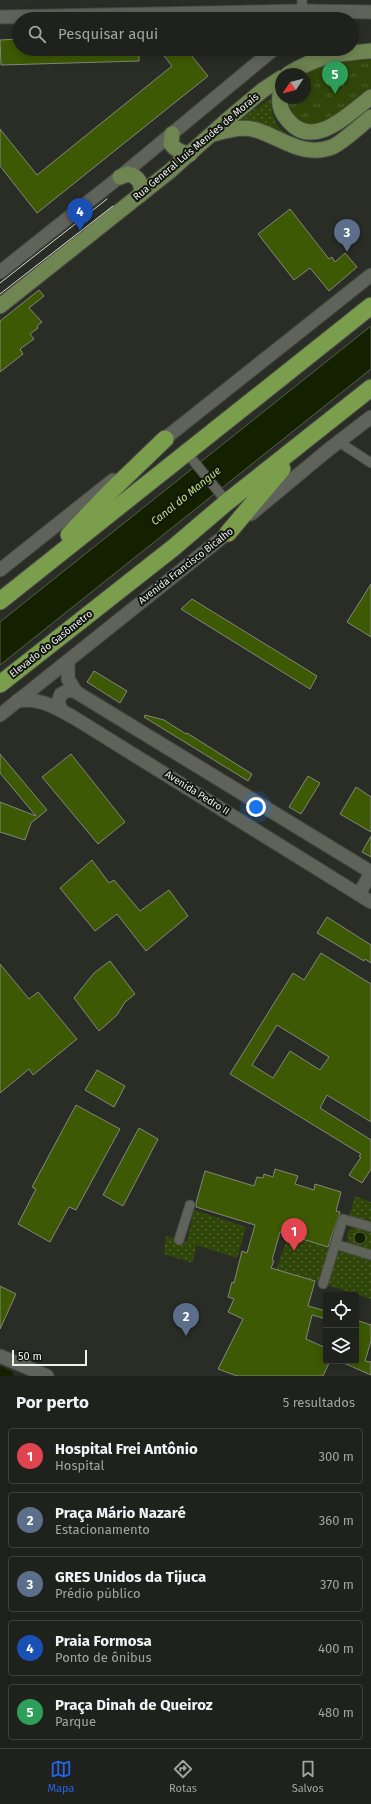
<!DOCTYPE html>
<html lang="pt">
<meta charset="utf-8">
<style>
:root{--surface:#1f221c;--page:#272a25;--text:#f1f3f6;--muted:#a1a4a3;--line:#3c3f3b;--accent:#2563eb}
body{margin:0;font-family:"Fira Sans",sans-serif;background:var(--page);color:var(--text)}
.controls{position:absolute;right:12px;bottom:12px;display:grid;overflow:hidden;border-radius:4px;box-shadow:0 2px 10px #0003}
.controls button{width:36px;height:36px;display:grid;place-items:center;padding:0;border:0;border-bottom:1px solid var(--line);background:var(--surface);color:var(--text);font:20px sans-serif}
.compass{position:absolute;left:275px;top:68px;width:36px;height:36px;border-radius:50%;background:var(--surface);box-shadow:0 2px 10px #0003;rotate:235deg}
.scale{position:absolute;left:12px;bottom:10px;width:75px;box-sizing:border-box;padding-left:4px;border:2px solid #eff2ed;border-top:0;font-size:11px;line-height:14px;white-space:nowrap;color:#eff2ed;-webkit-text-stroke:3px #131511;paint-order:stroke}
.you{position:absolute;left:256px;top:807px;width:14px;height:14px;margin:-10px;border:3px solid #fff;border-radius:50%;background:#1a73e8;box-shadow:0 0 0 6px #1a73e833}
.badge{display:grid;place-items:center;width:26px;height:26px;border-radius:50%;background:var(--accent);color:#fff;font-size:13px;font-weight:700}
.pin{position:absolute;translate:-50% -33px;filter:drop-shadow(0 1px 2px #0008)}
.pin::after{content:'';position:absolute;top:21px;width:14px;height:12px;background:inherit;clip-path:polygon(0 0,100% 0,50% 100%)}
.list{margin:0;padding:0;list-style:none}
h2{display:flex;justify-content:space-between;align-items:center;height:52px;margin:0;padding:0 16px;font-size:17px}
h2 small{font-size:13px;font-weight:400;color:var(--muted)}
.list li{display:grid;grid-template-columns:26px 1fr auto;gap:12px;align-items:center;box-sizing:border-box;height:56px;margin:0 8px 8px;padding:0 8px;border:1px solid var(--line);border-radius:4px}
.list b{display:block;font-size:15px;white-space:nowrap}
.list p{margin:0;font-size:13px;white-space:nowrap;color:var(--muted)}
.list em{font-size:13px;font-style:normal;color:var(--muted)}
.icon{flex:none;width:22px;height:22px;fill:none;stroke:currentColor;stroke-width:2;stroke-linecap:round;stroke-linejoin:round}
.map{position:relative;flex:none;width:371px;height:1376px;overflow:hidden}
.search{position:absolute;background:var(--surface);box-shadow:0 2px 10px #0003;left:12px;right:12px;top:12px;height:44px;display:flex;align-items:center;gap:10px;box-sizing:border-box;padding:0 14px;border-radius:22px;color:var(--muted);font-size:15px}
.sheet{height:372px;background:var(--surface)}
nav{display:flex;justify-content:space-around;align-items:center;box-sizing:border-box;height:56px;border-top:1px solid var(--line);background:var(--surface);font-size:11px;color:var(--muted)}
nav a{display:grid;justify-items:center;gap:2px}
nav .on{color:var(--accent)}
.map>svg:first-child{display:block}
.grass{fill:url(#grass-dots)}
.park{fill:url(#park-tufts)}
.water{fill:#132100;stroke:#556047}
.lines{fill:none;stroke-linecap:round;stroke-linejoin:round}
.canal{stroke:#132100;stroke-width:11}
.building{fill:#3d5903;stroke:#83877e;fill-rule:evenodd}
.street-casing{stroke:#474a44;stroke-width:11}
.secondary-casing{stroke:#474a44;stroke-width:15}
.primary-casing{stroke:#474a44;stroke-width:17}
.highway-casing{stroke:#474a44;stroke-width:19}
.street{stroke:#5f635a;stroke-width:9}
.secondary{stroke:#5f635a;stroke-width:13}
.primary{stroke:#708652;stroke-width:15}
.highway{stroke:#7b9e4c;stroke-width:17}
.tram{stroke:#dbded9;stroke-width:1}
.labels{text-anchor:middle;dominant-baseline:central;stroke-width:4;stroke-linejoin:round;paint-order:stroke}
.street-label{font-size:10px;fill:#eff2ed;stroke:#131511}
.water-label{font-size:11px;font-style:italic;fill:#b6e27b;stroke:#131511}
</style>
<div class="map">
<svg width="371" height="1376" viewBox="0 0 371 1376">
<defs>
<pattern id="grass-dots" width="8" height="8" patternUnits="userSpaceOnUse"><rect width="8" height="8" fill="#304609"/><path d="M2 2h.1M6 6h.1" fill="none" stroke="#4e612d" stroke-width="1.8" stroke-linecap="round"/></pattern>
<pattern id="park-tufts" width="24" height="20" patternUnits="userSpaceOnUse"><rect width="24" height="20" fill="#304609"/><path d="M3 7l-1-3M5 7V3M7 7l1-3M15 17l-1-3M17 17v-4M19 17l1-3" fill="none" stroke="#4e612d"/></pattern>
</defs>
<rect width="100%" height="100%" fill="#292d25"/>
<g class="grass">
<path d="M271,98L272,113L278,127L292,139L311,144L333,138L371,108V112L329,144L317,147L301,145L257,127L236,122Z"/>
<path d="M355,1196L371,1202V1224L349,1217Z"/>
<path d="M194,1210L246,1227L237,1258L196,1245L193,1263L164,1254L166,1236L187,1242Z"/>
<path d="M357,1226L371,1230V1253L348,1244L347,1234L351,1229Z"/>
<path d="M289,1235L330,1247L318,1282L276,1270Z"/>
<path d="M339,1248L371,1258V1299L327,1285Z"/>
</g>
<path class="park" d="M371,60V89L331,122L307,127L290,113L287,98H305V74H302L329,62Z"/>
<g class="water">
<path d="M371,326V369L0,665V622Z"/>
<circle cx="360" cy="1238" r="6"/>
</g>
<g class="lines">
<path class="canal" d="M0,1372L8,1376"/>
</g>
<g class="building">
<path d="M19,39V49H139V61L1,65L0,40Z"/>
<path d="M173,49H186L208,76L37,213L0,166V129L37,175L172,66L164,56Z"/>
<path d="M290,209L329,259L332,257L335,262L345,253L357,267L329,291L310,268L294,280L258,234Z"/>
<path d="M39,290L44,296L29,308L42,322L37,326L38,328L30,334L34,339L20,349L23,354L0,372V321Z"/>
<path d="M371,584V637L347,622Z"/>
<path d="M192,599L317,676L310,689L181,609Z"/>
<path d="M94,671L127,691L120,703L87,682Z"/>
<path d="M145,715L164,720L186,734L187,733L252,774L248,781L144,717Z"/>
<path d="M0,754L47,810L31,823L25,840L0,832V802L36,816L0,773Z"/>
<path d="M71,754L125,822L98,844L42,777Z"/>
<path d="M308,776L320,783L301,814L289,807Z"/>
<path d="M356,787L371,797V832L340,814Z"/>
<path d="M371,836V857L362,852Z"/>
<path d="M92,860L109,883L114,880L140,911L169,890L188,916L146,951L117,914L95,931L60,888Z"/>
<path d="M327,917L371,945V963L365,959L364,961L317,933Z"/>
<path d="M321,953L371,984V1122L327,1095L320,1108L371,1140V1169L362,1183L349,1175L361,1157L359,1156L361,1154L230,1074L293,973L304,980ZM277,1025L329,1057L320,1070L290,1051L273,1078L252,1065Z"/>
<path d="M110,961L135,994L125,1002L117,1015L99,1031L74,998L94,973Z"/>
<path d="M0,964L29,999L38,992L77,1039L33,1075L29,1069L0,1093Z"/>
<path d="M97,1070L125,1086L114,1107L85,1090Z"/>
<path d="M76,1105L120,1129L76,1210L69,1207L50,1242L18,1224L36,1189L32,1187Z"/>
<path d="M139,1128L158,1139L123,1206L103,1195Z"/>
<path d="M275,1169L298,1176L295,1184L314,1190L315,1184L341,1192L336,1211L340,1212L328,1247L280,1232L272,1260L274,1261L271,1268L315,1281L308,1306L326,1311V1319L312,1315L306,1339L326,1348V1361H330L323,1376H237L218,1369L243,1319L228,1312L234,1299L228,1297L232,1282L234,1283L242,1251L247,1253L255,1225L196,1207V1203L205,1171L254,1186L257,1177L263,1178L264,1174L273,1177Z"/>
<path d="M0,1286L16,1294L0,1329Z"/>
<path d="M356,1320L371,1325V1341L365,1361L371,1362V1375L339,1361H356V1339L359,1329L356,1328Z"/>
</g>
<g class="lines">
<g class="street-casing">
<g id="street">
<path d="M302,0V11"/>
<path d="M339,442L371,463"/>
<path d="M187,453L227,502"/>
<path d="M179,1240L190,1205"/>
<path d="M335,1244L371,1255"/>
<path d="M323,1284L343,1219L371,1227"/>
</g>
</g>
<g class="secondary-casing">
<g id="secondary">
<path d="M0,17L302,11L371,12"/>
<path d="M0,272L122,175L274,49"/>
<path d="M158,444L371,275"/>
<path d="M251,514L328,450L371,417"/>
<path d="M0,570L113,480"/>
<path d="M68,661V679L76,692L371,872"/>
<path d="M17,701C39,697 54,707 73,717L371,902"/>
<path d="M62,711L58,702L61,694L69,690L76,692"/>
<path d="M0,715L234,528"/>
<path d="M359,894L371,873"/>
<path d="M0,1356L47,1376"/>
</g>
</g>
<g class="primary-casing">
<g id="primary">
<path d="M288,74C320,55 335,54 371,51"/>
<path d="M281,90C278,101 280,111 287,119C313,152 348,114 371,97"/>
<path d="M172,134L171,144C176,151 182,153 190,154"/>
<path d="M213,134C227,130 241,126 256,130C282,138 303,158 332,147C342,143 361,125 371,117"/>
<path d="M120,177L128,174C138,176 144,185 140,195"/>
<path d="M0,306L170,171L226,121L263,90L281,78"/>
</g>
</g>
<g class="highway-casing">
<g id="highway">
<path d="M228,533L282,469"/>
<path d="M69,535L110,492L165,439"/>
<path d="M0,601L371,306"/>
<path d="M0,684L173,548L227,502L371,388"/>
</g>
</g>
<use href="#street" class="street"/>
<use href="#secondary" class="secondary"/>
<use href="#primary" class="primary"/>
<use href="#highway" class="highway"/>
<g class="tram">
<path d="M0,283L107,199"/>
<path d="M0,294L113,206"/>
</g>
</g>
<g class="labels">
<g class="street-label">
<text transform="translate(196 147) rotate(-40)">Rua General Luís Mendes de Morais</text>
<text transform="translate(186 566) rotate(-38)">Avenida Francisco Bicalho</text>
<text transform="translate(51 644) rotate(-38)">Elevado do Gasômetro</text>
<text transform="translate(197 793) rotate(32)">Avenida Pedro II</text>
</g>
<g class="water-label">
<text transform="translate(186 496) rotate(-39)">Canal do Mangue</text>
</g>
</g>
</svg>
<div class="controls">
<button><svg class="icon" aria-label="locate" viewBox="0 0 24 24"><circle cx="12" cy="12" r="6"/><path d="M12 2v4M12 18v4M2 12h4M18 12h4"/></svg></button>
<button><svg class="icon" aria-label="layers" viewBox="0 0 24 24"><path d="M12 4l9 5-9 5-9-5zM3 14l9 5 9-5"/></svg></button>
</div>
<svg class="compass" viewBox="-18 -18 36 36"><path d="M0-13l5 13h-10z" fill="#e53935"/><path d="M0 13l5-13h-10z" fill="#a1a4a3"/></svg>
<div class="scale">50 m</div>
<div class="you"></div>
<div class="pin badge" style="left:294px;top:1251px;background:#e0444e">1</div>
<div class="pin badge" style="left:186px;top:1336px;background:#5c6f8a">2</div>
<div class="pin badge" style="left:347px;top:252px;background:#5c6f8a">3</div>
<div class="pin badge" style="left:80px;top:231px;background:#1a4fb4">4</div>
<div class="pin badge" style="left:335px;top:94px;background:#2e9e5b">5</div>
<div class="search"><svg class="icon" aria-label="search" viewBox="0 0 24 24"><circle cx="10" cy="10" r="6"/><path d="M15 15l6 6"/></svg>Pesquisar aqui</div>
</div>
<section class="sheet">
<h2>Por perto<small>5 resultados</small></h2>
<ul class="list">
<li><span class="badge" style="background:#e0444e">1</span><div><b>Hospital Frei Antônio</b><p>Hospital</p></div><em>300 m</em></li>
<li><span class="badge" style="background:#5c6f8a">2</span><div><b>Praça Mário Nazaré</b><p>Estacionamento</p></div><em>360 m</em></li>
<li><span class="badge" style="background:#5c6f8a">3</span><div><b>GRES Unidos da Tijuca</b><p>Prédio público</p></div><em>370 m</em></li>
<li><span class="badge" style="background:#1a4fb4">4</span><div><b>Praia Formosa</b><p>Ponto de ônibus</p></div><em>400 m</em></li>
<li><span class="badge" style="background:#2e9e5b">5</span><div><b>Praça Dinah de Queiroz</b><p>Parque</p></div><em>480 m</em></li>
</ul>
</section>
<nav>
<a class="on"><svg class="icon" aria-label="map" viewBox="0 0 24 24"><path d="M3 6l6-2 6 2 6-2v14l-6 2-6-2-6 2zM9 4v14M15 6v14"/></svg>Mapa</a>
<a><svg class="icon" aria-label="directions" viewBox="0 0 24 24"><path d="M12 3l9 9-9 9-9-9zM9 14v-3h6M13 9l2 2-2 2"/></svg>Rotas</a>
<a><svg class="icon" aria-label="saved" viewBox="0 0 24 24"><path d="M7 4h10v16l-5-4-5 4z"/></svg>Salvos</a>
</nav>
